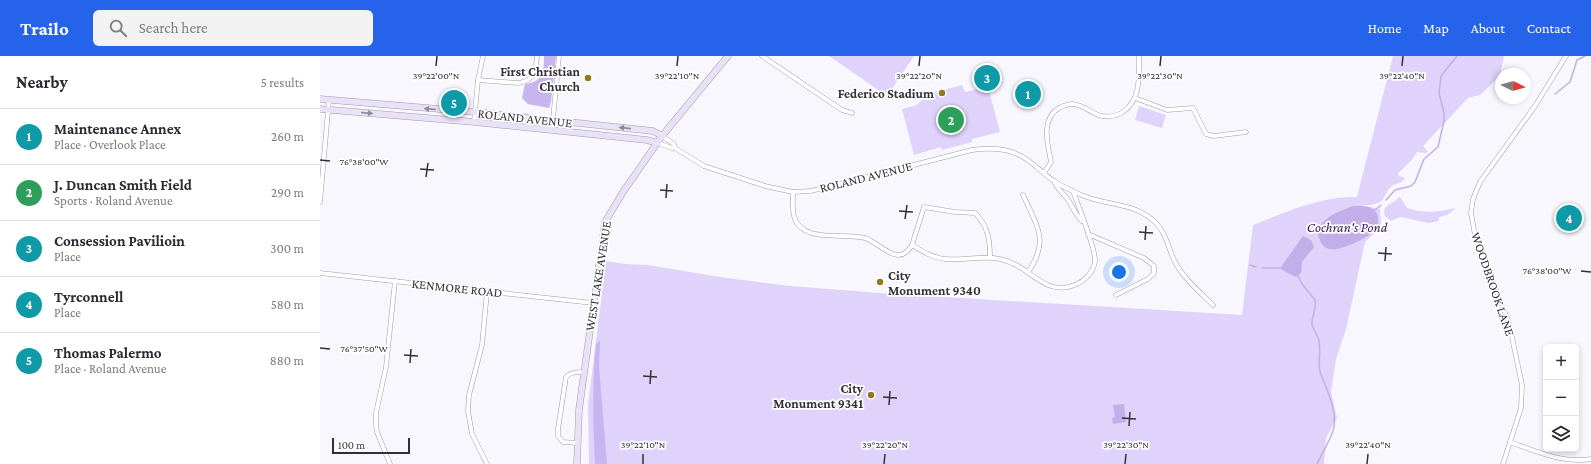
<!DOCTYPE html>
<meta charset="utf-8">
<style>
:root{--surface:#fff;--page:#f2f2f3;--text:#2b2b33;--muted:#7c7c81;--line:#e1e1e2;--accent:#2563eb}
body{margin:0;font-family:"Crimson Pro",serif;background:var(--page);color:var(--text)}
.controls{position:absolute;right:12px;bottom:12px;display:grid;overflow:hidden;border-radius:6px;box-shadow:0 2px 6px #0003}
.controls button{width:36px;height:36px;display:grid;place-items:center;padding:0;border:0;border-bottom:1px solid var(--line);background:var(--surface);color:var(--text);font:20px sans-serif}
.compass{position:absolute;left:1175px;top:12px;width:36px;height:36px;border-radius:50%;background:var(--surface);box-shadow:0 2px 6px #0003;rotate:95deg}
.scale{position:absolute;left:12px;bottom:10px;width:78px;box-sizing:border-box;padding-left:4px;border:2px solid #323036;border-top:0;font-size:11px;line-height:14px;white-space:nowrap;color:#323036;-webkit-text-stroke:3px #fff;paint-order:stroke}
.you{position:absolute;left:799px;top:216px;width:14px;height:14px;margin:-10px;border:3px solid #fff;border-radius:50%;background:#1a73e8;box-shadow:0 0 0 6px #1a73e833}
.badge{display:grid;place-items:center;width:26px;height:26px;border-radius:50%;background:var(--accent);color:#fff;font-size:13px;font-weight:700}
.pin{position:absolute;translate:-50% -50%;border:2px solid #fff;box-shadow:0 1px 4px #0006}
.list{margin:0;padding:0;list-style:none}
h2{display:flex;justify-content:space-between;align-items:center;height:52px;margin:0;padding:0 16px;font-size:17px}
h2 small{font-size:13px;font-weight:400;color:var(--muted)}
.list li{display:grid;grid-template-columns:26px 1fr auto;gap:12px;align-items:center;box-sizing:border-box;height:56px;padding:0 16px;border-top:1px solid var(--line)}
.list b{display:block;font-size:15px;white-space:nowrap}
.list p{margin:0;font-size:13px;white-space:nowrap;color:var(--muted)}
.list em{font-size:13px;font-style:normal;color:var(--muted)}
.icon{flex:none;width:22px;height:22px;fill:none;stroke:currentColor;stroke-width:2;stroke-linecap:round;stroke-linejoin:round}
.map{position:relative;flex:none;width:1271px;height:408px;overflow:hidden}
header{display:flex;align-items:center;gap:24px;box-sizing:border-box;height:56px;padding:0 20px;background:var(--accent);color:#fff}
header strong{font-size:19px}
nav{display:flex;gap:22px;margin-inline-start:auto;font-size:14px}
.search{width:280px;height:36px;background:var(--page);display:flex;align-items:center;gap:10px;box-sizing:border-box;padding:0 14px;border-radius:6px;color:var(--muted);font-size:15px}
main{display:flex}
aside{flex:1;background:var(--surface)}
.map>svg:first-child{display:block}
.green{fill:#dfd2fb}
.forest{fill:#c8b4ef}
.water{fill:#c2aee9}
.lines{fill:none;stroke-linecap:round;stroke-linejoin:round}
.stream{stroke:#c2aee9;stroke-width:1.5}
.street-casing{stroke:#a09baa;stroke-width:5}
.secondary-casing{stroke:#a09baa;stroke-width:7}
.street{stroke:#fff;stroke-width:4}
.secondary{stroke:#e9e2f7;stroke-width:6}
.oneway{fill:#8e8996}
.ticks{fill:none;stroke:#323036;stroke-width:1.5}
.poi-dot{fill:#94781f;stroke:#fff;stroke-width:1.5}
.labels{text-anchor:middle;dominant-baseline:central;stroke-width:3.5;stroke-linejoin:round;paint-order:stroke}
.poi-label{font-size:13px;font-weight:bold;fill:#323036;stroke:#fff;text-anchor:end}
.street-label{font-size:13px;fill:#323036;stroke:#fff}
.water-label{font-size:14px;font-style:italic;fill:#37195c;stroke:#fff}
.ticks-label{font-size:10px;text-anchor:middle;fill:#323036;stroke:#fff;stroke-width:3.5;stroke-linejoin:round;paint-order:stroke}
</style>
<header>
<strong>Trailo</strong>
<div class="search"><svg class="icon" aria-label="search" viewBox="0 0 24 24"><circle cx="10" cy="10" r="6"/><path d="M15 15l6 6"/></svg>Search here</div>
<nav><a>Home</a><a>Map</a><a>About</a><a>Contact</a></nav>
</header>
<main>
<aside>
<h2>Nearby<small>5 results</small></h2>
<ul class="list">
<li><span class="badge" style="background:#0f9aa8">1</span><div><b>Maintenance Annex</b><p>Place · Overlook Place</p></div><em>260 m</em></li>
<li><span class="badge" style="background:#2e9e5b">2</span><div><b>J. Duncan Smith Field</b><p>Sports · Roland Avenue</p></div><em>290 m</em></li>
<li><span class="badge" style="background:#0f9aa8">3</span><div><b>Consession Pavilioin</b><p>Place</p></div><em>300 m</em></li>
<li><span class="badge" style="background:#0f9aa8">4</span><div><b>Tyrconnell</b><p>Place</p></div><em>580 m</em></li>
<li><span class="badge" style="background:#0f9aa8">5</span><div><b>Thomas Palermo</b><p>Place · Roland Avenue</p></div><em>880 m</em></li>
</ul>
</aside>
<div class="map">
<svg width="1271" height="408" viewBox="0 0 1271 408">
<rect width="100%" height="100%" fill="#f9f7fe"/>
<g class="green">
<path d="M509,0H594L567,40Z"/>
<path d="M1073,0H1184L1180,20L1160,39L1148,42L1103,90L1108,96L1105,97L1097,96L1091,105L1078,117L1079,120L1085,122C1083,127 1076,127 1072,130C1066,136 1067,136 1063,143C1057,151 1043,149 1035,148L1060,153L1061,171L1045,186L1026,273L1016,303L1011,336L1017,362L1006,382L1004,408H269L268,349L286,205L305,208L327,209L400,221L470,230L559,237L922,259L933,169C967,156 1000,140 1037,141Z"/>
<path d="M642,29L645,36L668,31L680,76L652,83V86L622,94L621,91L594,99L582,53L597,49L601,45L600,40Z"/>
<path d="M819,50L846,59L842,72L815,64Z"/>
<path d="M1079,141L1081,142L1087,152C1106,158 1116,156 1136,152L1127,159L1119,161L1118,165L1109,167L1080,161L1071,165L1065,160L1064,154C1068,147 1074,147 1079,141Z"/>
</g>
<g class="forest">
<path d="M224,0H236L231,46L229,52L208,48L202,42L205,28C223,26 224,15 224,0Z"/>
<path d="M280,285L279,310L287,408H275C273,368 272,328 276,288Z"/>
</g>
<g class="water">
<path d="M1033,150C1043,149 1057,150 1058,162C1058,167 1059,169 1056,173C1049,182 1019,196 1009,193C1003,192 1000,185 998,179C999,161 1019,156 1033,150Z"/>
<path d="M983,180L991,184L994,191L982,206L981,217L976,221L962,214L961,211Z"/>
<path d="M804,348L806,366L793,368L792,362L795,361L793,349Z"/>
</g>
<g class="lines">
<g class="stream">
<path d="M1235,38L1250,26L1257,4L1265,0"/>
<path d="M1066,144L1075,134L1091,130L1095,126L1104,103L1118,91L1124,65V57L1119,37L1121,20L1137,0"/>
<path d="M1054,155L1061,149"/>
<path d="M930,209L936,211"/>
<path d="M942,212H962"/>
<path d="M977,218L982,228L995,244C997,252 991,262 992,268C993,274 998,279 999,285C1001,296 998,306 1000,316C1006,332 1017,353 1014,371C1012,382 1002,397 997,408"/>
</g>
<g class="street-casing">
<g id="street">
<path d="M442,0L522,54L532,57"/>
<path d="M158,24L198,27C215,25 216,14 217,0"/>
<path d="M815,42L847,54L873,52L886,78L894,80L926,76"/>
<path d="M154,66L158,24L163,0"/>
<path d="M232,74L239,0"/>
<path d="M342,80L354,88L355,92L384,110L445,130L473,136L490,135L504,132L652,94C667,92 684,92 697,98C712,104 721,117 734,125C743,131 754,136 764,140C789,150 813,146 835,166C846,176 848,192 855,206C864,223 880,236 893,249"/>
<path d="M338,87L352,92H355"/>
<path d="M724,117L731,106C728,89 720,63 739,52C743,50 748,48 753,48C764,49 772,58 782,60C789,61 797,60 803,56C821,44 819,20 819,0"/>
<path d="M734,125C737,132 741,136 746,141C753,150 753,156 762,165"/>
<path d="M473,136C473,144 472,152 474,160C481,188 524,176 545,182C561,187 578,213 592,189L604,151L635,156L655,157C668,170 670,184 670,201"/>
<path d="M703,139C717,170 730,185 708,216"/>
<path d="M0,146L9,44"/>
<path d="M768,178L824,202L834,210V217L828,223L796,239"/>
<path d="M592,189C602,195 613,202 625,203C644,205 661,199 680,203C702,208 710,221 728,229C737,233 748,232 757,228C766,224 774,215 775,205C776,193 758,149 753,135"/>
<path d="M0,217L273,247"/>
<path d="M1190,386C1215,395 1244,408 1271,403"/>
<path d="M257,387L243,386L238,380V373L246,321C251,316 257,316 264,316"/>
<path d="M70,408L57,376L56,369V357L66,311L75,225"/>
<path d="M167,408L152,378L148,355L149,339L162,289L167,236"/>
<path d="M1183,408L1201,352L1202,329L1189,267L1155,179L1151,157L1153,143L1160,126L1215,50L1246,0"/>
</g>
</g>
<g class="secondary-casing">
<g id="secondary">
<path d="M0,43L155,56L333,75L342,80"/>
<path d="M0,53L154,66L327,84L338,87"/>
<path d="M257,408L259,354L285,166L303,136L342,80L408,0"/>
</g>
</g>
<use href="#street" class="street"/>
<use href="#secondary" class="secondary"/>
</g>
<defs><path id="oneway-solid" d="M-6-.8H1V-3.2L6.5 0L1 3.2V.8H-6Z"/></defs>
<g class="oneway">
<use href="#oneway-solid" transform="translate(110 53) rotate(-175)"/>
<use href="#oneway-solid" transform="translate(47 57) rotate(5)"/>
<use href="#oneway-solid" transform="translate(305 72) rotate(-174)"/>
</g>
<path class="ticks" d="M116,10L117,0M357,10L358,0M599,10L600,0M840,10L841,0M1082,10L1083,0M0,104L10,105M100,113L114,114M106,121L108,107M340,134L353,135M346,142L347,128M579,155L593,156M585,163L587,149M819,176L833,177M825,184L826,170M1058,197L1072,198M1065,205L1066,191M1261,215L1271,216M0,292L10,293M84,299L98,300M90,307L91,293M323,320L337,321M330,328L331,314M563,341L577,342M569,349L570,335M802,362L816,363M809,370L810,356M323,408V398M564,408L565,398M805,408L806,398M1047,408L1048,398"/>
<g class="poi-dot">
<circle cx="268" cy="22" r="4"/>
<circle cx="622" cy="37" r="4"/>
<circle cx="560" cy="226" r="4"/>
<circle cx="551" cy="339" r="4"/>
</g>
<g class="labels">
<g class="poi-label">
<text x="260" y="15">First Christian<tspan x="260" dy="15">Church</tspan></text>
<text x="614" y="37">Federico Stadium</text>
<text x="568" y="219" text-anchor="start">City<tspan x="568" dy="15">Monument 9340</tspan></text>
<text x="543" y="332">City<tspan x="543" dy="15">Monument 9341</tspan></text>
</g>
<g class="street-label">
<text transform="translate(205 62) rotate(6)">ROLAND AVENUE</text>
<text transform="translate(546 121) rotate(-14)">ROLAND AVENUE</text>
<text transform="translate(278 220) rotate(-81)">WEST LAKE AVENUE</text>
<text transform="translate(1173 228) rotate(71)">WOODBROOK LANE</text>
<text transform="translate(137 232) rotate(6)">KENMORE ROAD</text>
</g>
<g class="water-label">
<text x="1027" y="171">Cochran's Pond</text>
</g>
</g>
<g class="ticks-label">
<text x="116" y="23">39°22'00"N</text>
<text x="357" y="23">39°22'10"N</text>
<text x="599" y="23">39°22'20"N</text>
<text x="840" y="23">39°22'30"N</text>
<text x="1082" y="23">39°22'40"N</text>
<text x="44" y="109">76°38'00"W</text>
<text x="1227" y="218">76°38'00"W</text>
<text x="44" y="296">76°37'50"W</text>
<text x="323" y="392">39°22'10"N</text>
<text x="565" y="392">39°22'20"N</text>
<text x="806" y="392">39°22'30"N</text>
<text x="1048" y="392">39°22'40"N</text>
</g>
</svg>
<div class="controls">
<button>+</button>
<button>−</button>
<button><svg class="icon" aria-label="layers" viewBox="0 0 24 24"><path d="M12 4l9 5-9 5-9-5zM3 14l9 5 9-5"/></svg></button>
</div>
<svg class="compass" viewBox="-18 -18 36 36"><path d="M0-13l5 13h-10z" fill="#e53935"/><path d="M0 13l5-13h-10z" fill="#7c7c81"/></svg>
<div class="scale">100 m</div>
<div class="you"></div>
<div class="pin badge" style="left:708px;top:38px;background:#0f9aa8">1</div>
<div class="pin badge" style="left:631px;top:64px;background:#2e9e5b">2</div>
<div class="pin badge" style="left:667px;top:22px;background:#0f9aa8">3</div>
<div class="pin badge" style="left:1249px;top:162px;background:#0f9aa8">4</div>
<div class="pin badge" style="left:134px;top:47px;background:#0f9aa8">5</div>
</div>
</main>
